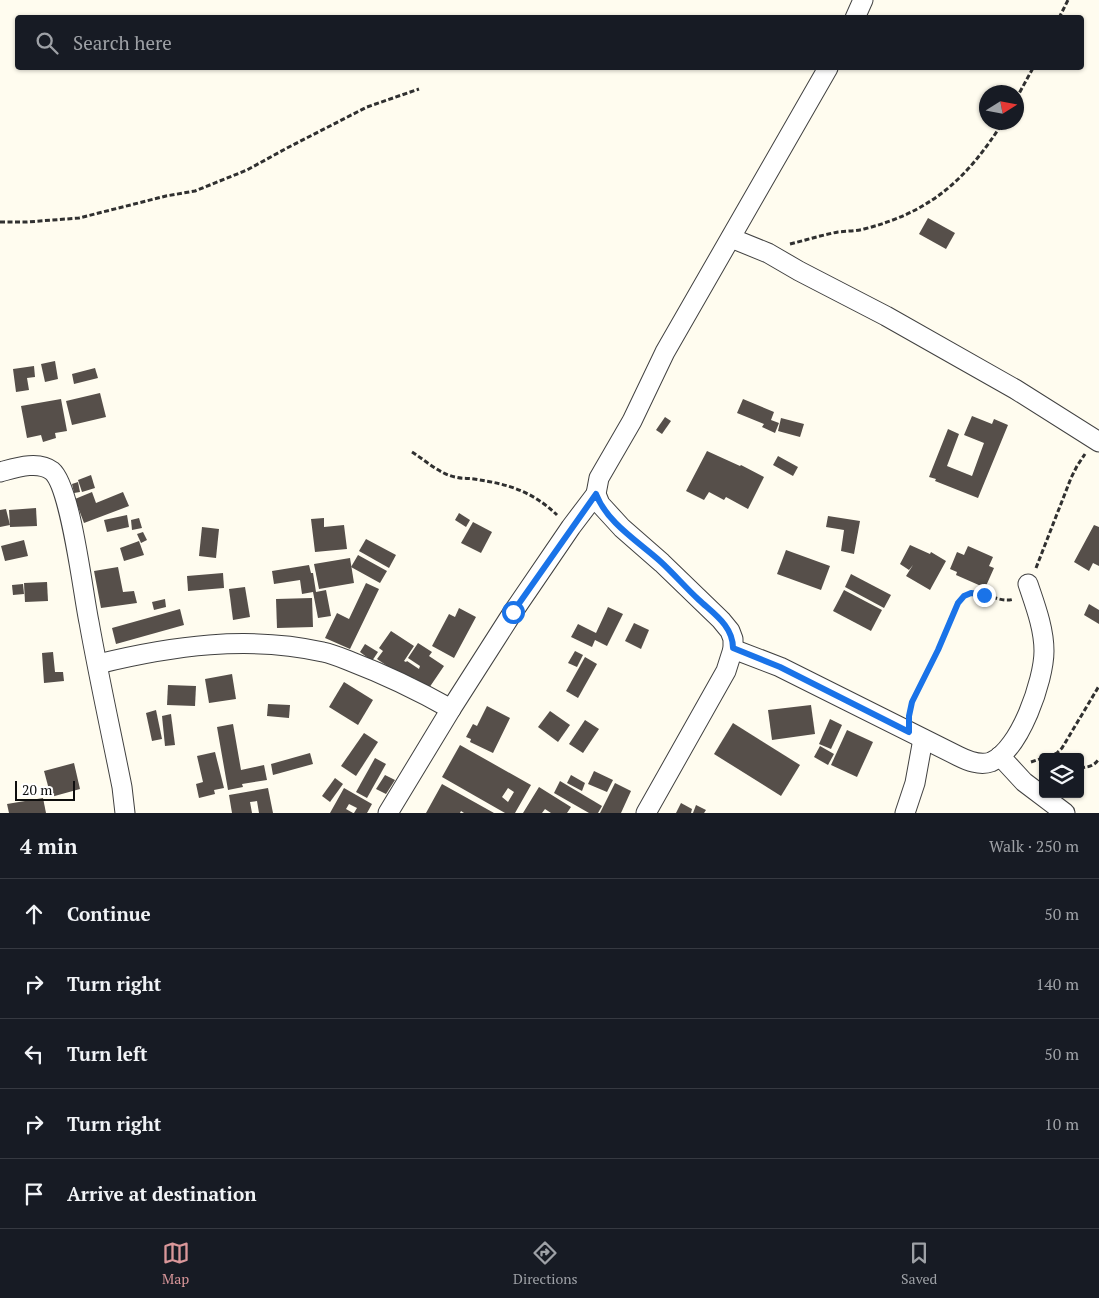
<!DOCTYPE html>
<meta charset="utf-8">
<style>
:root{--surface:#171b24;--page:#242831;--text:#f1f3f6;--muted:#9ea1a6;--line:#363941;--accent:#da979a}
body{margin:0;font-family:"PT Serif",serif;background:var(--page);color:var(--text)}
.controls{position:absolute;right:15px;bottom:15px;display:grid;overflow:hidden;border-radius:5px;box-shadow:0 1px 4px #0004}
.controls button{width:45px;height:45px;display:grid;place-items:center;padding:0;border:0;border-bottom:1px solid var(--line);background:var(--surface);color:var(--text);font:25px sans-serif}
.compass{position:absolute;left:979px;top:85px;width:45px;height:45px;border-radius:50%;background:var(--surface);box-shadow:0 1px 4px #0004;rotate:79deg}
.scale{position:absolute;left:15px;bottom:12px;width:60px;box-sizing:border-box;padding-left:5px;border:2px solid #0e0e0e;border-top:0;font-size:14px;line-height:18px;white-space:nowrap;color:#0e0e0e;-webkit-text-stroke:4px #fff;paint-order:stroke}
.stop{position:absolute;width:15px;height:15px;margin:-11px;border:4px solid #1a73e8;border-radius:50%;background:#fff}
.stop.end{background:#1a73e8;border-color:#fff;box-shadow:0 1px 5px #0008}
.list{margin:0;padding:0;list-style:none}
h2{display:flex;justify-content:space-between;align-items:center;height:65px;margin:0;padding:0 20px;font-size:21px}
h2 small{font-size:16px;font-weight:400;color:var(--muted)}
.list li{display:grid;grid-template-columns:32px 1fr auto;gap:15px;align-items:center;box-sizing:border-box;height:70px;padding:0 20px;border-top:1px solid var(--line)}
.list b{display:block;font-size:19px;white-space:nowrap}
.list em{font-size:16px;font-style:normal;color:var(--muted)}
.icon{flex:none;width:28px;height:28px;fill:none;stroke:currentColor;stroke-width:2;stroke-linecap:round;stroke-linejoin:round}
.map{position:relative;flex:none;width:1099px;height:813px;overflow:hidden}
.search{position:absolute;background:var(--surface);box-shadow:0 1px 4px #0004;left:15px;right:15px;top:15px;height:55px;display:flex;align-items:center;gap:12px;box-sizing:border-box;padding:0 18px;border-radius:5px;color:var(--muted);font-size:19px}
.sheet{height:415px;background:var(--surface)}
nav{display:flex;justify-content:space-around;align-items:center;box-sizing:border-box;height:70px;border-top:1px solid var(--line);background:var(--surface);font-size:14px;color:var(--muted)}
nav a{display:grid;justify-items:center;gap:2px}
nav .on{color:var(--accent)}
.map>svg:first-child{display:block}
.building{fill:#564f4a;fill-rule:evenodd}
.lines{fill:none;stroke-linecap:round;stroke-linejoin:round}
.minor-casing{stroke:#414141;stroke-width:21}
.path{stroke:#303030;stroke-width:3;stroke-dasharray:5 2.5;stroke-linecap:butt}
.minor{stroke:#fff;stroke-width:19}
.route{stroke:#1a73e8;stroke-width:6}
</style>
<div class="map">
<svg width="1099" height="813" viewBox="0 0 1099 813">
<rect width="100%" height="100%" fill="#fffcef"/>
<g class="building">
<path d="M928,218L955,233L946,249L919,234Z"/>
<path d="M55,361L58,379L45,382L41,364Z"/>
<path d="M34,366L35,377L27,378L29,390L16,392L13,369Z"/>
<path d="M95,368L98,378L74,384L72,374Z"/>
<path d="M100,393L106,417L72,425L66,401Z"/>
<path d="M61,399L67,431L55,433L56,438L43,442L41,435L27,438L21,406Z"/>
<path d="M743,399L774,412L771,420L779,423L775,433L762,427L764,424L737,413Z"/>
<path d="M972,416L992,424L994,419L1008,425L978,498L935,481L936,479L929,477L948,429L959,434L947,466L972,476L984,443L964,435Z"/>
<path d="M665,417L671,421L662,434L656,430Z"/>
<path d="M781,418L804,424L800,437L778,431Z"/>
<path d="M707,451L740,466L741,465L764,477L748,509L726,497L724,500L709,492L704,500L686,491Z"/>
<path d="M778,456L798,467L793,476L773,465Z"/>
<path d="M91,475L95,488L82,492L78,480Z"/>
<path d="M78,482L80,492L74,493L72,484Z"/>
<path d="M92,492L96,503L123,492L129,506L84,523L75,499Z"/>
<path d="M36,508L37,526L10,527L9,510Z"/>
<path d="M6,509L10,525L0,527V510Z"/>
<path d="M459,513L470,520L466,527L455,520Z"/>
<path d="M127,515L129,527L107,532L104,520Z"/>
<path d="M828,516L860,521L854,554L841,551L844,530L826,527Z"/>
<path d="M139,518L142,528L132,530L131,520Z"/>
<path d="M324,518V527L344,525L347,549L315,552L311,519Z"/>
<path d="M473,522L492,532L481,553L461,543Z"/>
<path d="M1094,525L1099,527V566L1093,563L1089,571L1074,562Z"/>
<path d="M202,527L219,529L216,558L199,556Z"/>
<path d="M143,532L147,540L141,543L137,534Z"/>
<path d="M366,539L396,555L389,568L359,551Z"/>
<path d="M24,540L28,556L5,561L1,546Z"/>
<path d="M139,541L144,555L124,561L120,548Z"/>
<path d="M910,545L930,554L931,552L946,561L930,590L906,576L913,565L909,570L900,564Z"/>
<path d="M968,546L993,557L989,566L994,568L986,586L982,584L981,586L956,575L957,572L950,569L957,552L964,555Z"/>
<path d="M786,550L830,566L821,590L777,574Z"/>
<path d="M358,555L387,571L380,583L351,567Z"/>
<path d="M350,558L354,583L319,589L314,564Z"/>
<path d="M309,565L311,573H313L316,592L326,590L331,616L318,618L313,592L302,594L300,580L274,584L272,571Z"/>
<path d="M118,567L123,592L134,591L137,603L101,608L94,571Z"/>
<path d="M223,573L224,588L188,591L187,576Z"/>
<path d="M851,574L891,595L884,608L845,587Z"/>
<path d="M47,582L48,601L25,602L24,583Z"/>
<path d="M366,583L379,589L350,649L325,638L337,613L349,619Z"/>
<path d="M23,584L24,594L13,595L12,585Z"/>
<path d="M245,587L250,617L233,620L229,589Z"/>
<path d="M844,590L882,610L871,631L833,611Z"/>
<path d="M312,598L313,627L277,628L276,599Z"/>
<path d="M165,599L166,607L154,610L152,602Z"/>
<path d="M1089,604L1099,610V624L1084,615Z"/>
<path d="M608,607L623,614L607,646L595,640L592,647L571,637L578,624L596,633Z"/>
<path d="M459,608L476,617L454,658L432,646L449,614L455,617Z"/>
<path d="M180,609L184,625L116,644L112,628Z"/>
<path d="M634,623L649,630L641,649L625,641Z"/>
<path d="M391,631L414,646L404,661L406,662L407,661L419,669L420,666L408,658L418,643L432,652L429,656L444,666L429,688L414,678L410,684L399,674L377,659L383,651L379,648Z"/>
<path d="M365,644L378,652L372,661L360,652Z"/>
<path d="M575,651L583,655L577,667L568,663Z"/>
<path d="M53,652L55,672H63L64,681L44,683L42,653Z"/>
<path d="M585,657L597,664L578,698L566,691Z"/>
<path d="M232,674L236,699L209,703L205,679Z"/>
<path d="M344,682L373,700L358,725L329,707Z"/>
<path d="M168,685L196,686L195,706L167,705Z"/>
<path d="M268,704L290,705L289,718L267,716Z"/>
<path d="M811,705L815,734L772,740L768,710Z"/>
<path d="M487,706L510,718L493,753L470,742L471,739L466,737L473,724L477,726Z"/>
<path d="M156,710L162,739L152,741L146,713Z"/>
<path d="M550,711L570,725L558,742L538,727Z"/>
<path d="M171,714L175,745L165,746L162,716Z"/>
<path d="M830,719L842,725L831,749L819,744Z"/>
<path d="M585,720L599,729L583,753L569,744Z"/>
<path d="M733,723L800,765L781,796L714,754Z"/>
<path d="M233,724L241,770L264,765L267,780L242,784L243,787L228,790L217,727Z"/>
<path d="M847,730L873,742L857,777L831,765Z"/>
<path d="M364,733L378,742L356,776L341,766Z"/>
<path d="M460,745L531,785L515,813H505L442,777ZM508,788L514,792L508,802L502,797Z"/>
<path d="M820,746L834,754L828,765L814,757Z"/>
<path d="M215,752L224,788L214,790L215,794L199,798L196,784L203,782L197,756Z"/>
<path d="M310,753L313,764L273,775L271,764Z"/>
<path d="M375,758L386,764L367,798L356,792Z"/>
<path d="M74,763L80,789L51,797L44,771Z"/>
<path d="M594,771L613,780L607,792L588,784Z"/>
<path d="M385,775L395,780L386,794L376,789Z"/>
<path d="M571,775L585,783L582,791L567,783Z"/>
<path d="M335,778L343,784L330,802L322,796Z"/>
<path d="M560,781L602,806L598,813H589L554,793Z"/>
<path d="M615,783L631,791L621,813H600Z"/>
<path d="M442,784L494,813H464L461,811L460,813H426Z"/>
<path d="M539,787L571,807L567,813H551L545,809L542,813H523Z"/>
<path d="M268,788L273,813H259L257,801L250,802L252,813H232L229,795Z"/>
<path d="M344,788L372,804L367,813H354L357,808L349,804L346,809L353,813H330Z"/>
<path d="M43,798L46,813H9L7,804Z"/>
<path d="M681,803L692,809L691,813H676Z"/>
<path d="M696,805L706,810L704,813H693Z"/>
</g>
<g class="lines">
<g class="minor-casing">
<g id="minor">
<path d="M855,18L863,0"/>
<path d="M731,238L768,253L799,271L886,316L1015,389L1099,442"/>
<path d="M0,472C15,468 38,460 52,471C71,487 83,594 89,622C99,678 111,732 122,787L125,813"/>
<path d="M733,649L780,667L958,756C968,761 980,766 991,762C1020,750 1044,680 1044,651C1044,628 1035,605 1028,584"/>
<path d="M98,664C171,646 248,635 323,652C333,654 342,658 352,662C386,675 419,691 451,709"/>
<path d="M1000,756L1024,782L1065,813"/>
<path d="M388,813L451,709L513,612L571,527L596,494"/>
<path d="M646,813L726,671L733,649V639L730,631L721,620L662,563L622,528L600,504L596,494L599,478L632,421L665,352L828,68"/>
<path d="M905,813L915,783L923,739"/>
</g>
</g>
<g class="path">
<path d="M1059,18L1068,0"/>
<path d="M1016,99L1033,68"/>
<path d="M0,222H27L79,218L166,196L195,191L247,170L287,148L367,107L419,89"/>
<path d="M790,244C806,240 822,235 838,232C847,231 856,231 864,229C931,212 967,179 1003,122"/>
<path d="M412,452C426,461 440,474 455,477C462,479 468,478 474,479C508,484 532,491 557,515"/>
<path d="M1036,568L1071,478L1077,466L1085,454"/>
<path d="M910,712C914,690 929,670 938,649C945,634 949,618 958,604C961,599 964,595 969,594C985,590 999,604 1014,599"/>
<path d="M1048,757L1057,753L1062,748L1099,686"/>
<path d="M1031,762L1043,758"/>
<path d="M1080,768C1089,767 1094,766 1099,759"/>
</g>
<use href="#minor" class="minor"/>
</g>
<g class="lines">
<path class="route" d="M513,612L596,494C607,523 639,542 661,562C674,574 686,588 699,600C714,614 733,626 733,648L780,667L909,732V716L912,702L938,650L958,603L964,596L971,593L984,595"/>
</g>
</svg>
<div class="controls">
<button><svg class="icon" aria-label="layers" viewBox="0 0 24 24"><path d="M12 4l9 5-9 5-9-5zM3 14l9 5 9-5"/></svg></button>
</div>
<svg class="compass" viewBox="-18 -18 36 36"><path d="M0-13l5 13h-10z" fill="#e53935"/><path d="M0 13l5-13h-10z" fill="#9ea1a6"/></svg>
<div class="scale">20 m</div>
<div class="stop" style="left:513px;top:612px"></div>
<div class="stop end" style="left:984px;top:595px"></div>
<div class="search"><svg class="icon" aria-label="search" viewBox="0 0 24 24"><circle cx="10" cy="10" r="6"/><path d="M15 15l6 6"/></svg>Search here</div>
</div>
<section class="sheet">
<h2>4 min<small>Walk · 250 m</small></h2>
<ul class="list">
<li><svg class="icon" aria-label="ahead" viewBox="0 0 24 24"><path d="M12 20V5M6 11l6-6 6 6"/></svg><div><b>Continue</b></div><em>50 m</em></li>
<li><svg class="icon" aria-label="right" viewBox="0 0 24 24"><path d="M7 20v-9h11M14 6l5 5-5 5"/></svg><div><b>Turn right</b></div><em>140 m</em></li>
<li><svg class="icon" aria-label="left" viewBox="0 0 24 24"><path d="M17 20v-9H6M10 6l-5 5 5 5"/></svg><div><b>Turn left</b></div><em>50 m</em></li>
<li><svg class="icon" aria-label="right" viewBox="0 0 24 24"><path d="M7 20v-9h11M14 6l5 5-5 5"/></svg><div><b>Turn right</b></div><em>10 m</em></li>
<li><svg class="icon" aria-label="arrive" viewBox="0 0 24 24"><path d="M6 21V4h12l-3 4 3 4H6"/></svg><div><b>Arrive at destination</b></div></li>
</ul>
</section>
<nav>
<a class="on"><svg class="icon" aria-label="map" viewBox="0 0 24 24"><path d="M3 6l6-2 6 2 6-2v14l-6 2-6-2-6 2zM9 4v14M15 6v14"/></svg>Map</a>
<a><svg class="icon" aria-label="directions" viewBox="0 0 24 24"><path d="M12 3l9 9-9 9-9-9zM9 14v-3h6M13 9l2 2-2 2"/></svg>Directions</a>
<a><svg class="icon" aria-label="saved" viewBox="0 0 24 24"><path d="M7 4h10v16l-5-4-5 4z"/></svg>Saved</a>
</nav>
